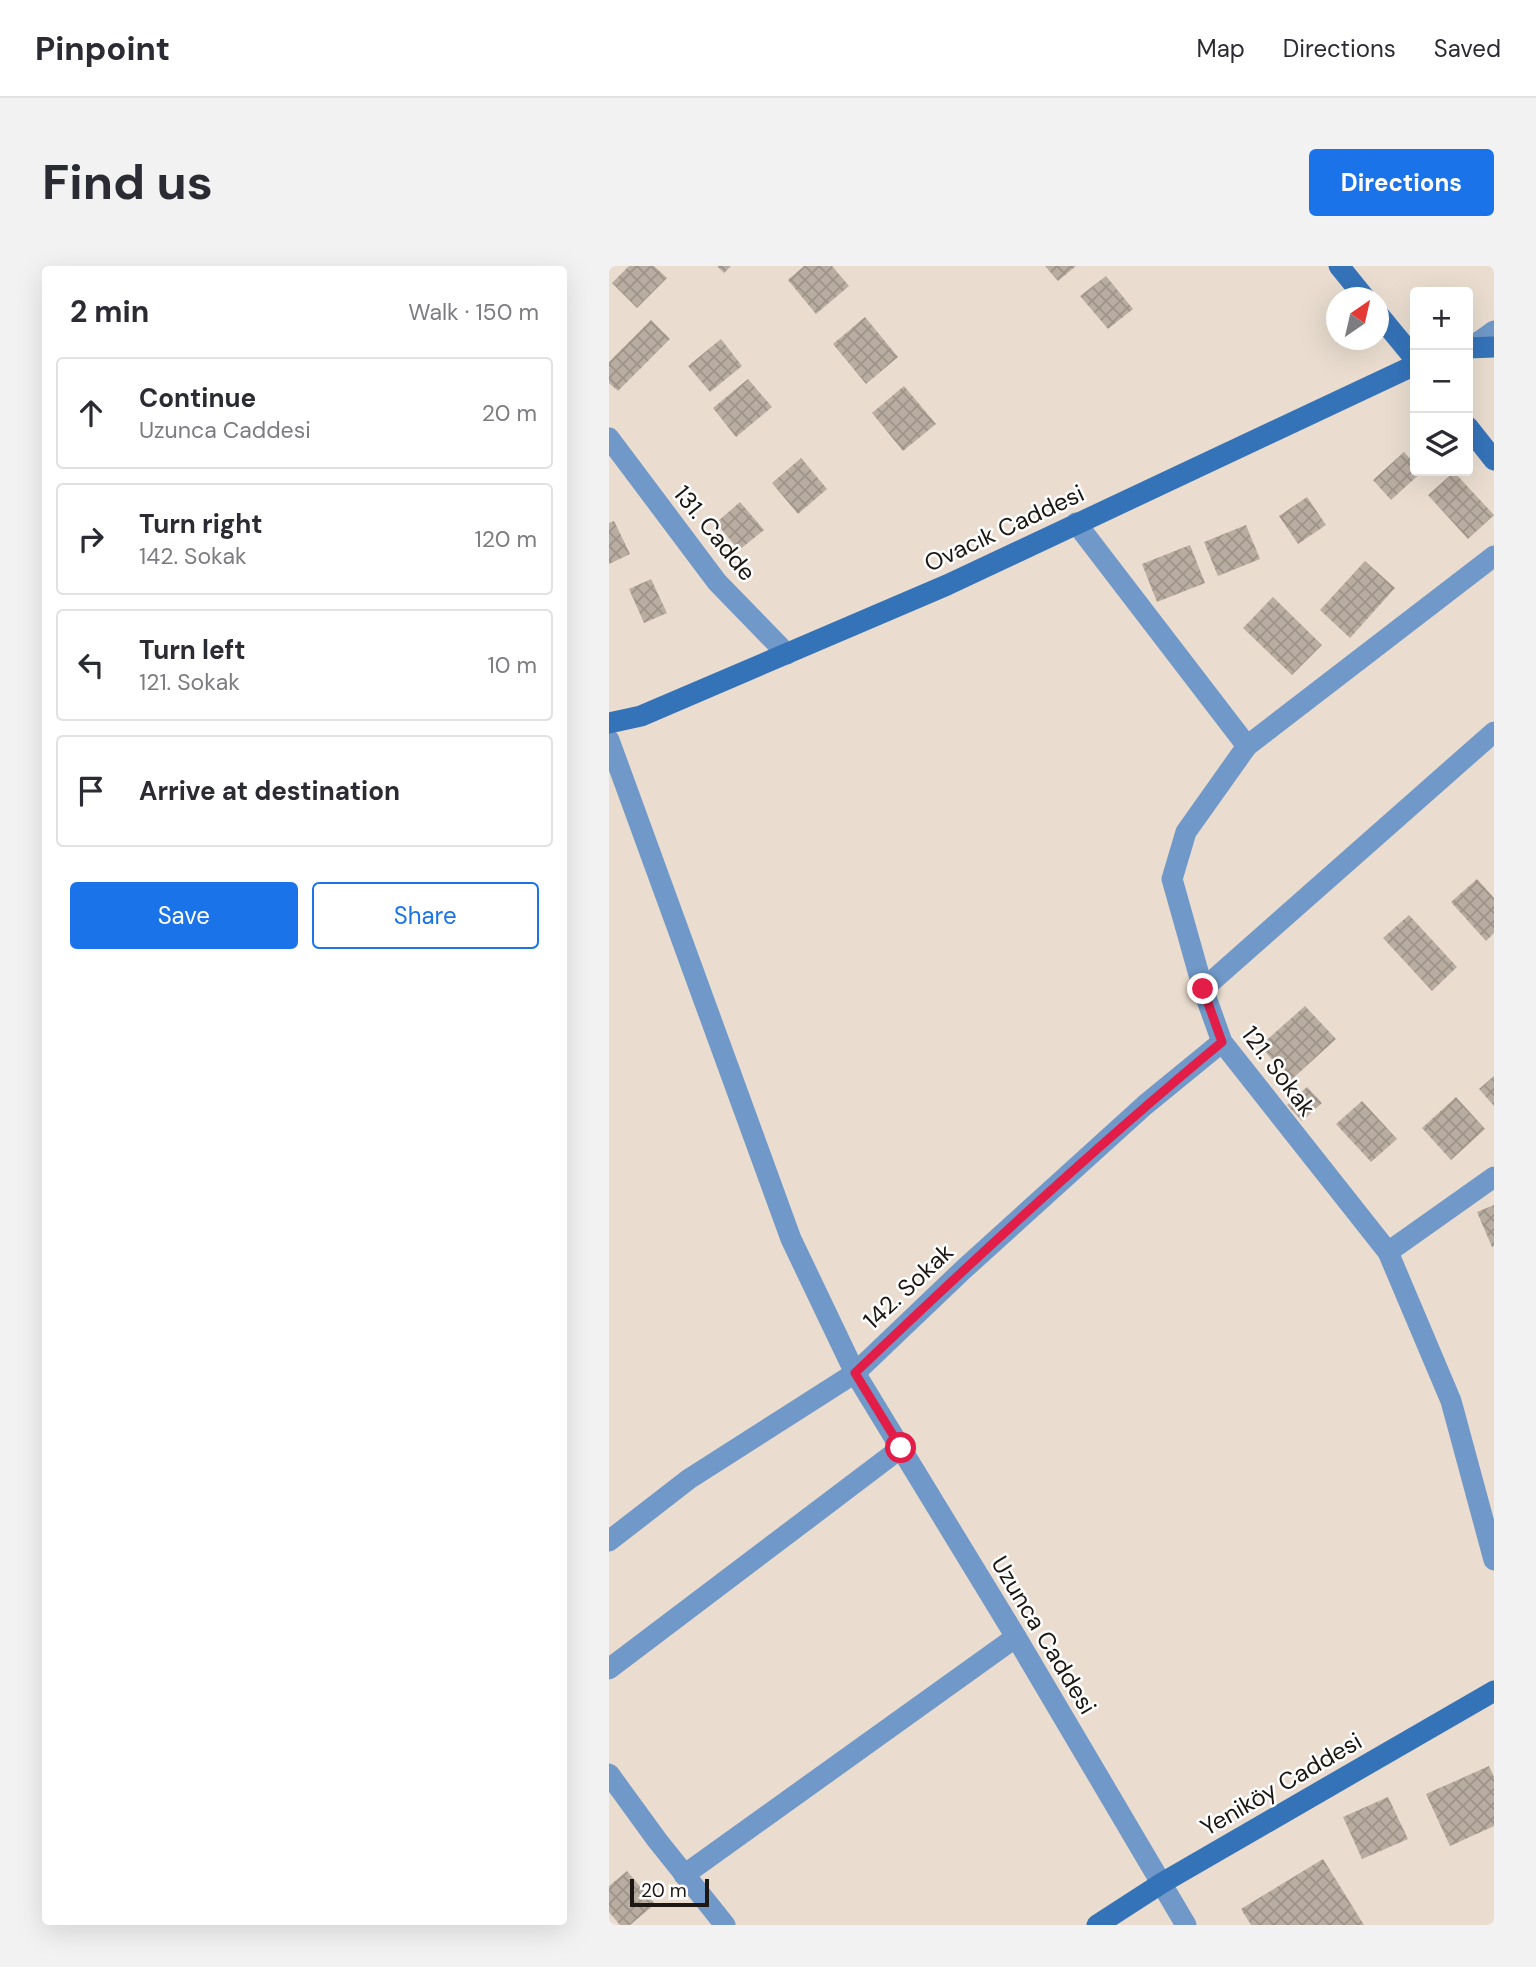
<!DOCTYPE html>
<meta charset="utf-8">
<style>
:root{--surface:#fff;--page:#f2f2f3;--text:#2b2b33;--muted:#7c7c81;--line:#e1e1e2;--accent:#1a73e8}
body{margin:0;font-family:"DM Sans",sans-serif;background:var(--page);color:var(--text)}
.controls{position:absolute;right:21px;top:21px;display:grid;overflow:hidden;border-radius:7px;box-shadow:0 7px 28px #0002}
.controls button{width:63px;height:63px;display:grid;place-items:center;padding:0;border:0;border-bottom:2px solid var(--line);background:var(--surface);color:var(--text);font:35px sans-serif}
.compass{position:absolute;left:717px;top:21px;width:63px;height:63px;border-radius:50%;background:var(--surface);box-shadow:0 7px 28px #0002;rotate:34deg}
.scale{position:absolute;left:21px;bottom:18px;width:79px;box-sizing:border-box;padding-left:7px;border:4px solid #1c1713;border-top:0;font-size:19px;line-height:24px;white-space:nowrap;color:#1c1713;-webkit-text-stroke:5px #fff;paint-order:stroke}
.stop{position:absolute;width:21px;height:21px;margin:-16px;border:5px solid #e11d48;border-radius:50%;background:#fff}
.stop.end{background:#e11d48;border-color:#fff;box-shadow:0 2px 7px #0008}
.list{margin:0;padding:0;list-style:none}
h2{display:flex;justify-content:space-between;align-items:center;height:91px;margin:0;padding:0 28px;font-size:30px}
h2 small{font-size:23px;font-weight:400;color:var(--muted)}
.list li{display:grid;grid-template-columns:46px 1fr auto;gap:21px;align-items:center;box-sizing:border-box;height:112px;margin:0 14px 14px;padding:0 14px;border:2px solid var(--line);border-radius:7px}
.list b{display:block;font-size:26px;white-space:nowrap}
.list p{margin:0;font-size:23px;white-space:nowrap;color:var(--muted)}
.list em{font-size:23px;font-style:normal;color:var(--muted)}
.actions{display:flex;gap:14px;padding:21px 28px}
.actions a{flex:1;padding:16px 0;border:2px solid var(--accent);border-radius:7px;text-align:center;font-size:24px;color:var(--accent)}
.actions .main{background:var(--accent);color:#fff}
.icon{flex:none;width:38px;height:38px;fill:none;stroke:currentColor;stroke-width:2;stroke-linecap:round;stroke-linejoin:round}
.map{position:relative;flex:none;width:885px;height:1659px;overflow:hidden;border-radius:7px}
header{display:flex;align-items:center;gap:42px;box-sizing:border-box;height:98px;padding:0 35px;background:var(--surface);border-bottom:2px solid var(--line)}
header strong{font-size:33px}
nav{display:flex;gap:38px;margin-inline-start:auto;font-size:24px}
.intro{display:flex;align-items:center;justify-content:space-between;box-sizing:border-box;height:168px;padding:0 42px}
h1{margin:0;font-size:49px}
.button{padding:18px 32px;border-radius:7px;background:var(--accent);color:#fff;font-size:24px;font-weight:700}
main{display:flex;gap:42px;padding:0 42px}
aside{flex:1;background:var(--surface);border-radius:7px;box-shadow:0 7px 28px #0002}
.map>svg:first-child{display:block}
.building{fill:url(#building-cross-hatch)}
.lines{fill:none;stroke-linecap:round;stroke-linejoin:round}
.street{stroke:#7098c8;stroke-width:21}
.secondary{stroke:#3573b9;stroke-width:21}
.route{stroke:#e11d48;stroke-width:9}
.labels{text-anchor:middle;dominant-baseline:central;stroke-width:5;stroke-linejoin:round;paint-order:stroke}
.street-label{font-size:24px;fill:#1c1713;stroke:#fff}
</style>
<header>
<strong>Pinpoint</strong>
<nav><a>Map</a><a>Directions</a><a>Saved</a></nav>
</header>
<div class="intro"><h1>Find us</h1><a class="button">Directions</a></div>
<main>
<aside>
<h2>2 min<small>Walk · 150 m</small></h2>
<ul class="list">
<li><svg class="icon" aria-label="ahead" viewBox="0 0 24 24"><path d="M12 20V5M6 11l6-6 6 6"/></svg><div><b>Continue</b><p>Uzunca Caddesi</p></div><em>20 m</em></li>
<li><svg class="icon" aria-label="right" viewBox="0 0 24 24"><path d="M7 20v-9h11M14 6l5 5-5 5"/></svg><div><b>Turn right</b><p>142. Sokak</p></div><em>120 m</em></li>
<li><svg class="icon" aria-label="left" viewBox="0 0 24 24"><path d="M17 20v-9H6M10 6l-5 5 5 5"/></svg><div><b>Turn left</b><p>121. Sokak</p></div><em>10 m</em></li>
<li><svg class="icon" aria-label="arrive" viewBox="0 0 24 24"><path d="M6 21V4h12l-3 4 3 4H6"/></svg><div><b>Arrive at destination</b></div></li>
</ul>
<div class="actions"><a class="main">Save</a><a>Share</a></div>
</aside>
<div class="map">
<svg width="885" height="1659" viewBox="0 0 885 1659">
<defs>
<pattern id="building-cross-hatch" width="8" height="8" patternUnits="userSpaceOnUse" patternTransform="scale(1.75)"><rect width="8" height="8" fill="#b9aca0"/><path d="M0 0l8 8M0 8l8-8" fill="none" stroke="#9e9389"/></pattern>
</defs>
<rect width="100%" height="100%" fill="#eaddd0"/>
<g class="building">
<path d="M20,0H45L58,12L28,42L3,17Z"/>
<path d="M108,0H122L115,7Z"/>
<path d="M195,0H223L240,20L207,48L179,14Z"/>
<path d="M436,0H467L449,15Z"/>
<path d="M497,10L524,43L499,63L471,30Z"/>
<path d="M256,51L289,91L257,118L224,78Z"/>
<path d="M42,54L61,73L9,125L0,117V96Z"/>
<path d="M112,73L133,100L101,126L79,100Z"/>
<path d="M139,113L163,141L127,171L104,142Z"/>
<path d="M295,120L327,158L294,185L263,147Z"/>
<path d="M795,186L806,198V205H814L782,234L764,214Z"/>
<path d="M192,192L218,223L189,248L163,217Z"/>
<path d="M845,206L885,249L859,273L819,229Z"/>
<path d="M698,231L717,259L689,278L670,250Z"/>
<path d="M131,236L155,264L130,284L107,257Z"/>
<path d="M5,255L21,288L0,298V257Z"/>
<path d="M637,259L651,293L609,310L595,276Z"/>
<path d="M581,279L596,317L548,336L533,298Z"/>
<path d="M756,295L786,322L741,372L711,344Z"/>
<path d="M42,313L58,347L35,357L20,323Z"/>
<path d="M664,331L713,379L683,409L634,362Z"/>
<path d="M868,613L885,632V667L877,675L842,636Z"/>
<path d="M800,649L848,701L823,725L774,672Z"/>
<path d="M696,740L727,773L682,814L651,780Z"/>
<path d="M885,810V840L870,823Z"/>
<path d="M698,821L713,837L693,855L678,839Z"/>
<path d="M847,831L876,863L842,894L813,862Z"/>
<path d="M753,835L788,873L762,896L727,858Z"/>
<path d="M885,939V980L883,981L868,946Z"/>
<path d="M880,1500L885,1511V1560L841,1580L817,1528Z"/>
<path d="M779,1531L799,1573L753,1593L734,1551Z"/>
<path d="M714,1593L755,1659H642L632,1643Z"/>
<path d="M18,1605L46,1638L21,1659H11L0,1646V1620Z"/>
</g>
<g class="lines">
<g class="street">
<path d="M861,82L885,65"/>
<path d="M0,172L108,316L178,388"/>
<path d="M467,257L638,480L577,566L563,613L594,723L613,776L779,986L842,1135L885,1294"/>
<path d="M0,474L182,973L246,1107L407,1371L577,1659"/>
<path d="M638,480L885,290"/>
<path d="M594,723L885,466"/>
<path d="M779,986L885,911"/>
<path d="M0,1275L80,1213L246,1107L355,1003L536,839L613,776"/>
<path d="M0,1403L292,1182"/>
<path d="M0,1508L48,1574L116,1659"/>
<path d="M75,1609L407,1371"/>
</g>
<g class="secondary">
<path d="M730,0L756,32"/>
<path d="M769,48L806,93"/>
<path d="M859,82L885,81"/>
<path d="M859,161L885,194"/>
<path d="M0,457L32,450L338,319L806,99"/>
<path d="M488,1659L553,1617L885,1425"/>
</g>
</g>
<g class="lines">
<path class="route" d="M292,1182L246,1107C365,993 486,881 613,776L594,723"/>
</g>
<g class="labels">
<g class="street-label">
<text transform="translate(395 262) rotate(-25)">Ovacık Caddesi</text>
<text transform="translate(106 267) rotate(51)">131. Cadde</text>
<text transform="translate(670 805) rotate(53)">121. Sokak</text>
<text transform="translate(299 1020) rotate(-43)">142. Sokak</text>
<text transform="translate(435 1369) rotate(59)">Uzunca Caddesi</text>
<text transform="translate(672 1518) rotate(-30)">Yeniköy Caddesi</text>
</g>
</g>
</svg>
<div class="controls">
<button>+</button>
<button>−</button>
<button><svg class="icon" aria-label="layers" viewBox="0 0 24 24"><path d="M12 4l9 5-9 5-9-5zM3 14l9 5 9-5"/></svg></button>
</div>
<svg class="compass" viewBox="-18 -18 36 36"><path d="M0-13l5 13h-10z" fill="#e53935"/><path d="M0 13l5-13h-10z" fill="#7c7c81"/></svg>
<div class="scale">20 m</div>
<div class="stop" style="left:292px;top:1182px"></div>
<div class="stop end" style="left:594px;top:723px"></div>
</div>
</main>
